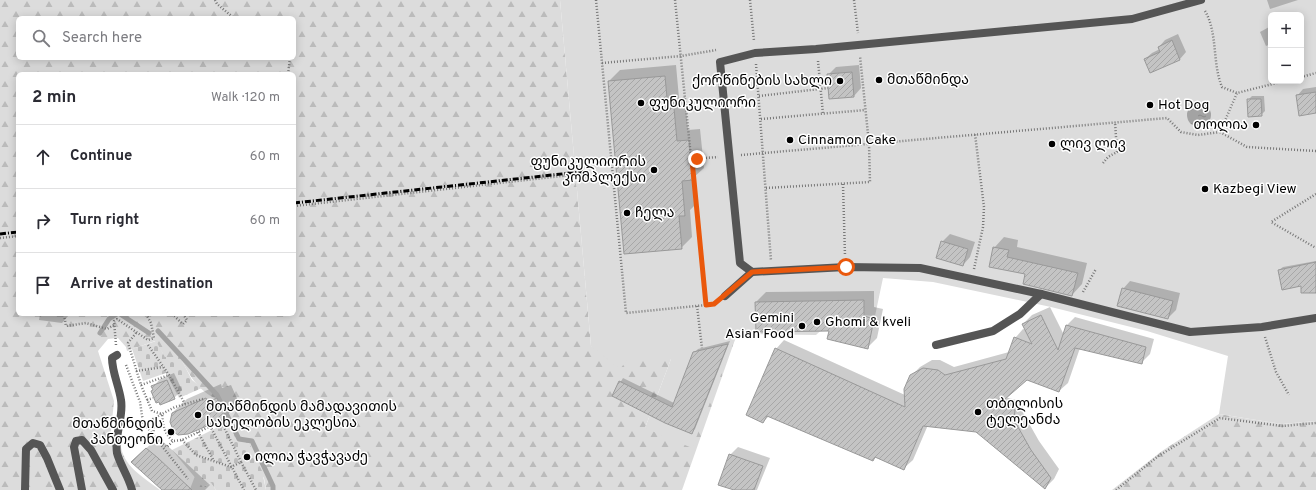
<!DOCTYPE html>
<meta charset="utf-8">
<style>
:root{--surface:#fff;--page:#f7f7f7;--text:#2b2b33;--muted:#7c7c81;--line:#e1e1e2}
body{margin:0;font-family:Overpass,"Noto Sans Georgian",sans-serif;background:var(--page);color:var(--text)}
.controls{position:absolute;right:12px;top:12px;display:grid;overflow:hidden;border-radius:6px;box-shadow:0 2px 10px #0003}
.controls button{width:36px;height:36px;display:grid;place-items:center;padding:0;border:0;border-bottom:1px solid var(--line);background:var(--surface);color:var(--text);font:20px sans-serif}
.stop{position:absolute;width:12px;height:12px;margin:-9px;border:3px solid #ea580c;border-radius:50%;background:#fff}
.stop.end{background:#ea580c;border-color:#fff;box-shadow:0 1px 4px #0008}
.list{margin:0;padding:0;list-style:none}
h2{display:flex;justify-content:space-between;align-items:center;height:52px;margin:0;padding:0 16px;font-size:17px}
h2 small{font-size:13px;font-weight:400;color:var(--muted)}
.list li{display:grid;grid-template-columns:26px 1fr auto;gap:12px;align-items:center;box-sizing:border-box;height:64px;padding:0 16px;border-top:1px solid var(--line)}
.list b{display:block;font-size:15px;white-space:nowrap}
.list em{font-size:13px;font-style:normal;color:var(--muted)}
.icon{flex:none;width:22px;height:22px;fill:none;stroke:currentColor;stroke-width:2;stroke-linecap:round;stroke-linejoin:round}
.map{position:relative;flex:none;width:1316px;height:490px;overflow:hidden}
.search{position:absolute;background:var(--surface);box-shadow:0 2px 10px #0003;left:16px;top:16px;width:280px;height:44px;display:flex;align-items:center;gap:10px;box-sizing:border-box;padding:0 14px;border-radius:6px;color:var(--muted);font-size:15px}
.panel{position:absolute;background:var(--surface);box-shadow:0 2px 10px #0003;left:16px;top:72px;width:280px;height:244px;border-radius:6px}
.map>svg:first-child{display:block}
.forest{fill:url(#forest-firs);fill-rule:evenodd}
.cemetery{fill:url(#cemetery-stones)}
.park{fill:#dcdcdc;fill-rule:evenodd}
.water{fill:url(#water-ripples)}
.shadow{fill:#0003}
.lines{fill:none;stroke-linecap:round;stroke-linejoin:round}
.stream{stroke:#a3a3a3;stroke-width:5}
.building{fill:url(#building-hatch);stroke:#999}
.path{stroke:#777;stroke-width:2.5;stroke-dasharray:1 2;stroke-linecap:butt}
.service{stroke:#555;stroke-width:8}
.rail{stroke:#000;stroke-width:3;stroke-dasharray:6 2 1 2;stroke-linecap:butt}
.route{stroke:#ea580c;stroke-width:5}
.poi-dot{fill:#000;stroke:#fff;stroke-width:1.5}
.labels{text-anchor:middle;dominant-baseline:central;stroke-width:3;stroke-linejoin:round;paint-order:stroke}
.poi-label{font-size:14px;fill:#000;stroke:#fff;text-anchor:start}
</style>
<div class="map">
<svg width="1316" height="490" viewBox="0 0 1316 490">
<defs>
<pattern id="forest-firs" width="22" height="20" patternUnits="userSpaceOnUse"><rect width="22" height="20" fill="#dcdcdc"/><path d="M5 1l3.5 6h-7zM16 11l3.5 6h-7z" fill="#bbb"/></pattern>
<pattern id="cemetery-stones" width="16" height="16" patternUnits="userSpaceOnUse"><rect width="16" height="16" fill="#dcdcdc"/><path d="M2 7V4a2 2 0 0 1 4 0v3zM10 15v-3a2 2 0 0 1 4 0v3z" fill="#bbb"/></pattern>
<pattern id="water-ripples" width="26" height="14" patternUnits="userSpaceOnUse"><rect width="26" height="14" fill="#a3a3a3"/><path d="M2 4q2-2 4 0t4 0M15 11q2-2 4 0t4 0" fill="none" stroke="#8b8b8b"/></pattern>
<pattern id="building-hatch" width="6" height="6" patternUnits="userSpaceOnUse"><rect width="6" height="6" fill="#c4c4c4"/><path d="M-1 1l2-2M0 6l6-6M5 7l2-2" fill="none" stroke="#a7a7a7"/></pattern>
</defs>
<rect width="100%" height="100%" fill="#fff"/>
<g class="forest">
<path d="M0,0H560L591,346L628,359H671L645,428L733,342L737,334L682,490H266L264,478L237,443L217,399C198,391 189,375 180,357H165L155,341L127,351L126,347L118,338L108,339L98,351L114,401L110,441L120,442C123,467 141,475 160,490H0ZM18,18H294V58H18ZM18,74H294V314H18Z"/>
<path d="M1219,414L1282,424L1316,421V490H1112L1162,451Z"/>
<path d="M195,476L203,487L211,483L216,490H192L190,489Z"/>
</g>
<g class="cemetery">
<path d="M156,341L165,357H180L192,380L202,388L179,398L166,373L143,381L132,349Z"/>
<path d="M228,422L237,442L249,443L262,471L266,490H216L211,483L203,487L172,450Z"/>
</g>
<path class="park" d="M560,0H1316V421L1282,424L1219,414L1228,356L1147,331L1051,307L933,282L883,278L875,316L840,313L816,335L737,334L692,448L645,428L671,359H628L620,369L591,346ZM1271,15H1301V81H1271Z"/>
<circle class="water" cx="1199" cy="115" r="12"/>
<g class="shadow">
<path d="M1267,0H1298L1270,9Z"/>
<path d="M1271,26V44L1266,46L1260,32Z"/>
<path d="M1178,34L1186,52L1180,59L1151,71L1145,59L1152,53L1160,49L1159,47L1165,40Z"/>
<path d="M676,65L679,98L685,97L688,130L700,129L704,168L693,178L696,204L690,210L692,237L681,248L609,81L620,70Z"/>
<path d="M859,65L861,88L854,96L828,75L836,67Z"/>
<path d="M1316,87V112L1297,96L1303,89Z"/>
<path d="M1252,96H1264L1265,111L1261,115L1248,100Z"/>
<path d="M950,234L975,242L970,257L963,265L942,242Z"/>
<path d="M1004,237L1018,240L1017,247L1087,263L1082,284L1072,295L1026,273L994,248Z"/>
<path d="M1316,261V292L1279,270L1283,267Z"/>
<path d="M1130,281L1180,293L1176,310L1168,318L1123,289Z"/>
<path d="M874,291V307L883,309L877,338L867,348L830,330L756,302L766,292Z"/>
<path d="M1050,307L1064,335L1066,326L1075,317L1154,339L1150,354L1141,363L1080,348L1068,383L1059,391L1027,379L1005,397L1023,402L1022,411L1039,441L1059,469L1054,479L1045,488L976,431L928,425L913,460L904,468L877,456L873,460L769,416L763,422L776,349L784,340L905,395L911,376L920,367L932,360H940L954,367L1009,352L1015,338L1023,329L1026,330L1023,324L1032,315Z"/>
<path d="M40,314H70L62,323L39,320Z"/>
<path d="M730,341L695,429L691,433L613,395L623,378L674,403L694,353L698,349Z"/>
<path d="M174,373L182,390L174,398L154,389L153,387L160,379Z"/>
<path d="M221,384L222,388L231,385L239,403L225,417L175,431L171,422L172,413L187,399Z"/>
<path d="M158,437L210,485L205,490H164L132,462Z"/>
<path d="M738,447L770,458L757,490H737L730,455Z"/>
</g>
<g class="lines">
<g class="stream">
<path d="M120,314L149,333"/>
<path d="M158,331L217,395L239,439L252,441L273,486V490"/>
<path d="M100,333L109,319L117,314"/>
</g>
</g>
<g class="building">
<path d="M1172,40L1180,60L1150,73L1144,59L1160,52L1158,47Z"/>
<path d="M852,72L854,97L829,99L827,74Z"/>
<path d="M665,76L668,109L674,108L677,141L689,140L693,180L682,181L685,216H679L682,249L624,254L608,81Z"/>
<path d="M1316,92V113L1299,116L1296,95Z"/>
<path d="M1247,99H1261L1262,116L1248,117Z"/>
<path d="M941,241L968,249L963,266L936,258Z"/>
<path d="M993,247L1009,250L1007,257L1078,273L1072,296L1023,284L1025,274L989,267Z"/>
<path d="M1316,262V293H1301V286L1282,290L1278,270Z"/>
<path d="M1122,288L1173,301L1168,319L1117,306Z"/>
<path d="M864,300V316L874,319L868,349L827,339L829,331L756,332L755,302Z"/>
<path d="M1041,315L1058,350L1066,325L1146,347L1142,364L1075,348L1059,392L1027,380L997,406L1015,410L1014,420L1031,450L1051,478L1045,489L976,432L923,426L904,470L875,457L873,461L767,416L763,423L746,415L775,348L905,407L904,389L910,375L923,368L938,370L945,375L1006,359L1014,337L1032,344L1022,324Z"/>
<path d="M728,344L692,434L665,423L612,396L619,381L672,407L693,352Z"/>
<path d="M167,380L175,399L160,405L159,402L156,403L151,391L153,390L151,386Z"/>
<path d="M206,398L208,402L217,398L226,418L188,434L178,435L174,432L170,422L172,413Z"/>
<path d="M146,448L158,458L192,490H162L131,462Z"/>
<path d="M729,454L763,466L754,490H734L718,485Z"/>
</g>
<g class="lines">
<g class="path">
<path d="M215,0L217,4L234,18"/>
<path d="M596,0L626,313L706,305L716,303"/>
<path d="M675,0L706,305"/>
<path d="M750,0L754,41"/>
<path d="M854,0L858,33"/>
<path d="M1205,11C1218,33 1212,63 1222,87L1237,93"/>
<path d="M818,61L823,114"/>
<path d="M602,63L681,56L716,50"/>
<path d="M756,64L771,261"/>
<path d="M288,74L290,58"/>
<path d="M1301,77L1316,73"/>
<path d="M759,96L828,88"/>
<path d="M761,119L865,110"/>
<path d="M1220,132L1247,147L1316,151"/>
<path d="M741,155L1167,118L1181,132L1198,135L1220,132L1237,93L1284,81"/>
<path d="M691,159L718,157"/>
<path d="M1103,163L1108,157L1117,152L1115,122"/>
<path d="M843,184L845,256"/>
<path d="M766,188L870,182L869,144L860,56"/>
<path d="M1316,194L1271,222L1316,248"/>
<path d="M294,206L588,173"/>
<path d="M0,238L18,236"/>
<path d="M974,269L983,227L984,207L975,134"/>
<path d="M1083,292L1096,269"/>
<path d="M697,306L702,348"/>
<path d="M172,314L183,324L187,320L183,314"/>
<path d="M64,315L66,326L86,323L107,329L114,325"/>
<path d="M136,333L128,343L141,385L152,411L162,414L153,419L154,437L167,447L173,441"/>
<path d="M1265,337L1276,372L1289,395"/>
<path d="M116,345L114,321L117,319L148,340L154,338L151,323L146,314"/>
<path d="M148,345L169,375L185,404"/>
<path d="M126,365L140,402L143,422L188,479"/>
<path d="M136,371L163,367"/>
<path d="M141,385L169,375"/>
<path d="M203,399L175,407L162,414C163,426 164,433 173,441L182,440L221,421L241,462"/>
<path d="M147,400L153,398"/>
<path d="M210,426L244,490"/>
<path d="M198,432L214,461"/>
<path d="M182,440L196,455L231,467L241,462L256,490"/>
<path d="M1116,490L1157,457L1220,418L1282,426L1316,423"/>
</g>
<g class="service">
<path d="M1201,0L1132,19L816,49L755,53L720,62L740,263L752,272L846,267L920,268L1041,294L1190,332L1262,327L1316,318"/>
<path d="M725,296L752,272"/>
<path d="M936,345L993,331L1020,314L1041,294"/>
<path d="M117,355L112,358C112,372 119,386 121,400C124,417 114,435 117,453C120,465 129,477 132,490"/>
<path d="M25,490L26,449L33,443L40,445L47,458L60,490"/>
<path d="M82,490L74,447L76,441L82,440L91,450L113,490"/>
</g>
<g class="rail">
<path d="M294,203L589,171"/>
<path d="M0,234L18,232"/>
</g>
</g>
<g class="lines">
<path class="route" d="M697,159L692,160L706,305L714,304L752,272L846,267"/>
</g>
<g class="poi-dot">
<circle cx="879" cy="80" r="4"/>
<circle cx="840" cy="81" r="4"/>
<circle cx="641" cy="103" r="4"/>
<circle cx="1150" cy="105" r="4"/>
<circle cx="1256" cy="125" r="4"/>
<circle cx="790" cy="140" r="4"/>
<circle cx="1052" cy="144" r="4"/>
<circle cx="654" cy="170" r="4"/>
<circle cx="1205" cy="189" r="4"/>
<circle cx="627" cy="213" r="4"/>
<circle cx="817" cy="322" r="4"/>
<circle cx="802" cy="326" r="4"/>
<circle cx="978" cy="412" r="4"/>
<circle cx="198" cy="415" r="4"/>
<circle cx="171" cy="432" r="4"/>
<circle cx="247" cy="457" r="4"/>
</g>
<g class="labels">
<g class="poi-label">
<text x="887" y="80">მთაწმინდა</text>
<text x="832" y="81" text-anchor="end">ქორწინების სახლი</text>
<text x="649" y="103">ფუნიკულიორი</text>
<text x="1158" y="105">Hot Dog</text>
<text x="1248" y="125" text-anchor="end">თოლია</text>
<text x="798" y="140">Cinnamon Cake</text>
<text x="1060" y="144">ლივ ლივ</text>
<text x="646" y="162" text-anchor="end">ფუნიკულიორის<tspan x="646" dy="16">კომპლექსი</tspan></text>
<text x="1213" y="189">Kazbegi View</text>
<text x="635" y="213">ჩელა</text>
<text x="794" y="318" text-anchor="end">Gemini<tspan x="794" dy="16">Asian Food</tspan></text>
<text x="825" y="322">Ghomi &amp; kveli</text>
<text x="986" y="404">თბილისის<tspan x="986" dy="16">ტელეანძა</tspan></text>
<text x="206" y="407">მთაწმინდის მამადავითის<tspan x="206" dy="16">სახელობის ეკლესია</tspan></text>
<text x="163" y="424" text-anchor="end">მთაწმინდის<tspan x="163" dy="16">პანთეონი</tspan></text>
<text x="255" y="457">ილია ჭავჭავაძე</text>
</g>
</g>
</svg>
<div class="controls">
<button>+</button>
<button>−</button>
</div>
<div class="stop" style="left:846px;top:267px"></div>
<div class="stop end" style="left:697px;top:159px"></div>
<div class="search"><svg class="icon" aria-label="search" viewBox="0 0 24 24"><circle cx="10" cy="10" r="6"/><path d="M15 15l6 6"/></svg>Search here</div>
<section class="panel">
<h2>2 min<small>Walk · 120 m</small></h2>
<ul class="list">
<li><svg class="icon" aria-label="ahead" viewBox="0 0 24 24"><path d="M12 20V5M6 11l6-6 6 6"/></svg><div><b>Continue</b></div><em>60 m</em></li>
<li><svg class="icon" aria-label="right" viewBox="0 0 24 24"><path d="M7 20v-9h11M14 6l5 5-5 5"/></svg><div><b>Turn right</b></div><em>60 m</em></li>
<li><svg class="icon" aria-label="arrive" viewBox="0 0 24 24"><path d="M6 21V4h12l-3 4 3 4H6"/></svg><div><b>Arrive at destination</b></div></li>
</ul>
</section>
</div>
